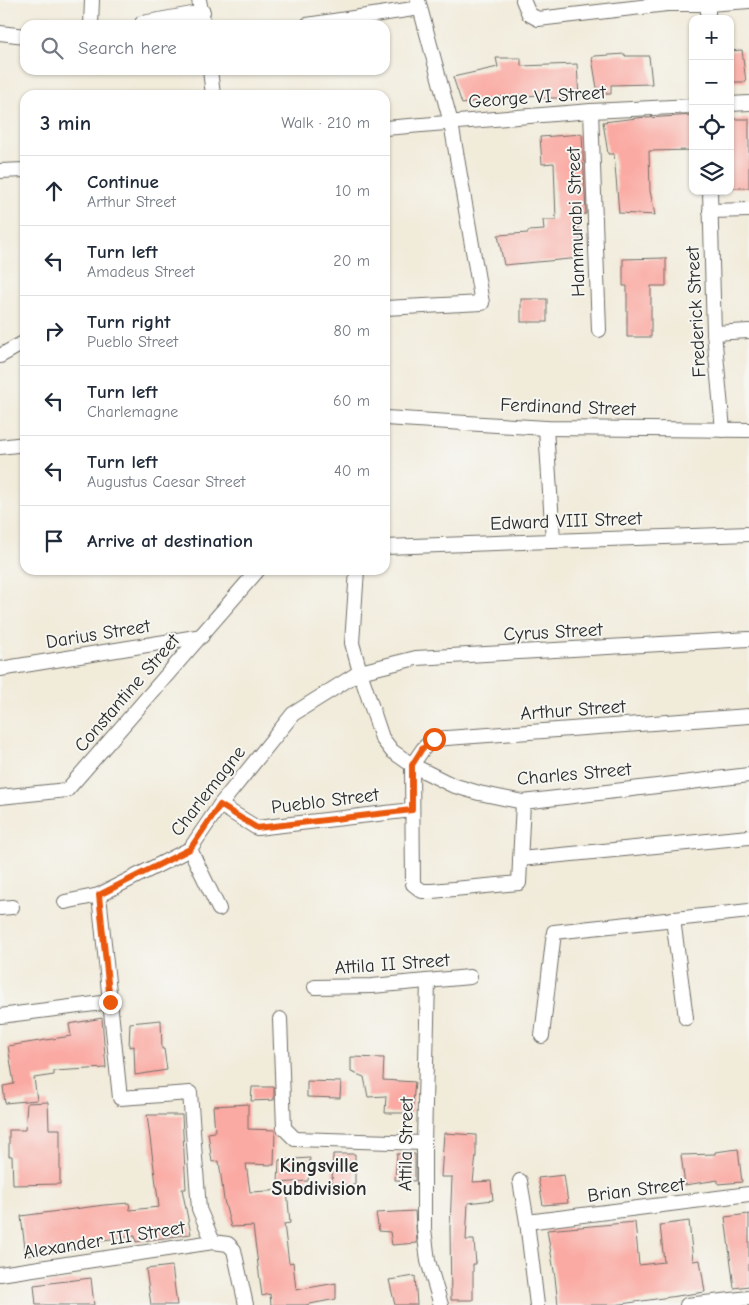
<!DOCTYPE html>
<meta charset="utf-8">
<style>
:root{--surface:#fff;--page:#f2f2f3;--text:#1f2937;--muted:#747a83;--line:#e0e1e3}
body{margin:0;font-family:"Comic Neue",sans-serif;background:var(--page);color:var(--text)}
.controls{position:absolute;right:15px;top:15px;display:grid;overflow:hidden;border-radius:10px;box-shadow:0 1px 4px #0004}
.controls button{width:45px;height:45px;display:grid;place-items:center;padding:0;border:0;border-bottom:1px solid var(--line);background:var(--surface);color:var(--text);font:25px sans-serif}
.stop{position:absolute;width:15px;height:15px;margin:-11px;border:4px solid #ea580c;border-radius:50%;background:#fff}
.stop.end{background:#ea580c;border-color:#fff;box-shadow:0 1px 5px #0008}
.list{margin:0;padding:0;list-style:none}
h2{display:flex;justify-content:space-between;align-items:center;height:65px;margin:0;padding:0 20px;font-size:21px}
h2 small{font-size:16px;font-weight:400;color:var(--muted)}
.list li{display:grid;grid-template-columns:32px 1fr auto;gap:15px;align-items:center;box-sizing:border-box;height:70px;padding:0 20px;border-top:1px solid var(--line)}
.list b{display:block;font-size:19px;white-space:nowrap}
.list p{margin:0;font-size:16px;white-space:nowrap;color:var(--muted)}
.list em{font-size:16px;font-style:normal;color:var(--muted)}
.icon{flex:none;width:28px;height:28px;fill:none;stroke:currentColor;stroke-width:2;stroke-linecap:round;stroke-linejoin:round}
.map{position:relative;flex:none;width:749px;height:1305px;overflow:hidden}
.search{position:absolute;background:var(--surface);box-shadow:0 1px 4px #0004;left:20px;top:20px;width:370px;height:55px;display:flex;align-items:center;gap:12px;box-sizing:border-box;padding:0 18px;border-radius:15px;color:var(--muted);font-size:19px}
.panel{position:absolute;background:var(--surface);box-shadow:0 1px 4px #0004;left:20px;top:90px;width:370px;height:485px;border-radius:15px}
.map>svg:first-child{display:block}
.building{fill:#faaaa3}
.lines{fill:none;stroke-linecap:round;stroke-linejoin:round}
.street-casing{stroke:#706e68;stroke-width:16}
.street{stroke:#fff;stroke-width:14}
.route{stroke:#ea580c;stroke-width:6}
.labels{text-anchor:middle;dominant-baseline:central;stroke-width:4;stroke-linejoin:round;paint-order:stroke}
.street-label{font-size:19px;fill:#2b2b2b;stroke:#f6f6f2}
.neighbourhood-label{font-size:20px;font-weight:bold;fill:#2b2b2b;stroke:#f6f6f2}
</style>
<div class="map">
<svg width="749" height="1305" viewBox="0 0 749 1305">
<rect width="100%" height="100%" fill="#f6f6f2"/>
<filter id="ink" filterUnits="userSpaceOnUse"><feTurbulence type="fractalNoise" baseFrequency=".02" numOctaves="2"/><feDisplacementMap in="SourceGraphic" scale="10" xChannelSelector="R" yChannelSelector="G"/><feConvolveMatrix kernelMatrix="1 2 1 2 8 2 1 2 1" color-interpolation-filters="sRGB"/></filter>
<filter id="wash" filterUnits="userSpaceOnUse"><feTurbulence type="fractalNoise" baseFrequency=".0096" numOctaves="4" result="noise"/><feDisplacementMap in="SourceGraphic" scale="20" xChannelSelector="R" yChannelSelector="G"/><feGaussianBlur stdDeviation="1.12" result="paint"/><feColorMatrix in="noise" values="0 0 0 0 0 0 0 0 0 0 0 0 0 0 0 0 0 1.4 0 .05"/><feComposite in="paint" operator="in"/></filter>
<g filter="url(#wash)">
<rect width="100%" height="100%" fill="#f1ebda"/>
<g id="blocks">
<g class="building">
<path d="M742,50L746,82H730V51Z"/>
<path d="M625,54V56H649L652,84L611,85V94H598L592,58L595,56Z"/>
<path d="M496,58H521V66L577,64L579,98H538V95L506,98V96L462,104L453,77L498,67Z"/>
<path d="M693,115V150L649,151L650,191L655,215L619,213L614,154H608L603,122L637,118L646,117V118Z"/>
<rect x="730" y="119" width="19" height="69"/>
<path d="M582,134L586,214L578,215L581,258L504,265L498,235L528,233V231L544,230L543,220H556L554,163L542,164L540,137Z"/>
<path d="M666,258V286H651V337H627V286H623V259Z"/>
<rect x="521" y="299" width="26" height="23"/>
<path d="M102,1018L106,1068L54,1071V1075L34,1078L37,1100L5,1103L3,1086L14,1084L8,1046L71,1036L69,1024Z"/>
<path d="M161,1020L162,1049H164L167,1070L135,1075L134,1046L129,1047L130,1023Z"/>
<path d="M351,1057L384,1058L383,1080L415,1082L412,1113H385L386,1096L368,1097L364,1077L351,1072Z"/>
<path d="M307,1081L341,1082L340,1098L307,1097Z"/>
<path d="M252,1087H274V1100L251,1101Z"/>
<path d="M48,1102L49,1129H60V1184L13,1185L12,1156H9V1130H25L27,1103Z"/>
<path d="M248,1104V1129L275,1130L274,1165L246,1164L250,1192L287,1190L290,1223L284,1224L289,1263L293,1262L296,1290L336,1283V1299L305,1305H271L270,1294L262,1296L253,1226L231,1227L224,1200L219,1161L212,1162L208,1133L215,1132L213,1106Z"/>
<path d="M147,1115H182L186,1189H182L191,1234L136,1242L135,1236L87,1242L88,1247L26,1256L21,1216L104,1205L129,1203L130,1210L159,1207Z"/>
<path d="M444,1133L476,1135V1155L473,1182L491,1181L493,1200L468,1203L466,1240H474L476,1264H473V1300H451L450,1228L452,1177H441Z"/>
<path d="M738,1149L742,1182L718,1184V1180L685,1185L681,1155L715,1154V1152Z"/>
<path d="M333,1154H355V1185H332Z"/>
<path d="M397,1154H415V1181L395,1180Z"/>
<path d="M310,1158L308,1181L278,1183L279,1160Z"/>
<path d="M564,1175L568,1203L543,1205L538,1178Z"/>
<path d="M415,1211L417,1243L392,1245L390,1232L379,1231L376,1213Z"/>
<path d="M749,1214V1286L734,1288L725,1217Z"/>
<path d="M689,1221L693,1261L700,1260L705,1292L614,1305H558L555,1277L547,1230L635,1222L639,1265L664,1262L660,1225Z"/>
<path d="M172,1266L177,1305H151L146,1269Z"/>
<path d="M415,1276L417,1305H395L389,1280Z"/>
<path d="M91,1278L94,1305H36L34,1285Z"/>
</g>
</g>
</g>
<g filter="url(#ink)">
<use href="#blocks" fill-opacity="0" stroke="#706e68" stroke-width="1"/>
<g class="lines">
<g class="street-casing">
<g id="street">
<path d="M199,0L204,25"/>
<path d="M523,0L529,14L538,19L667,4H708L749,1"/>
<path d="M708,0V19"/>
<path d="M142,23L203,12"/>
<path d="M91,25L92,0"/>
<path d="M307,25L420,8"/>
<path d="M0,33L25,36"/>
<path d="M210,70L213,95"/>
<path d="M730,104L749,103"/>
<path d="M591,111L599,330"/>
<path d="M385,128L591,111L693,106"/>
<path d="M0,171L25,170"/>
<path d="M710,191L714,333L723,430"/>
<path d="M710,211L749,210"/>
<path d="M385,308L482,303L451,123L418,0"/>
<path d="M714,333L749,331"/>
<path d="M0,356L25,342"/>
<path d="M385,418L546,428L749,430"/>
<path d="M546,428L553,540"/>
<path d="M0,447L25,444"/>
<path d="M385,547L749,534"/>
<path d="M357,570L352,643L360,672L382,738L392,751L412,765L452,785L479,793L523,802L749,775"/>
<path d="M0,669L202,636"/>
<path d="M0,797L67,790L258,570"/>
<path d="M523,802L519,883L432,891H422L413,884L412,765L423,749L433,739L749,716"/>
<path d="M220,805L257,828L412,810"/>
<path d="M190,849L219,909"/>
<path d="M520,859L749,837"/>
<path d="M99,895L120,1098L190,1093L199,1209L213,1242"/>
<path d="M65,902L99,895L190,849L220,805L293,714L360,672L416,658L749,639"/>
<path d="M0,908L12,907"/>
<path d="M673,919L686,1018"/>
<path d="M428,981L424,1143V1229L428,1261L441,1305"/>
<path d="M315,987L372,986L470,977"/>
<path d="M0,1016L110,1002"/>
<path d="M280,1019L284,1128L295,1139L424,1143"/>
<path d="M542,1036L554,932L749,911"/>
<path d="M520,1181L527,1222L537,1305"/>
<path d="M527,1222L749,1194"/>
<path d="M0,1274L213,1242L228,1244L234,1250L246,1305"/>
<path d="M687,1305L749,1298"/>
</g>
</g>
<use href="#street" class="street"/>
</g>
</g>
<g class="lines" filter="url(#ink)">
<path class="route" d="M110,1002L99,895L190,849L220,805L257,828L412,810V765L422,749L434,739"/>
</g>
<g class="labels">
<g class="street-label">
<text transform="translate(537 97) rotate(-4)">George VI Street</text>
<text transform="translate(576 222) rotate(-92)">Hammurabi Street</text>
<text transform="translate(696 312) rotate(-93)">Frederick Street</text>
<text transform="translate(568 407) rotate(2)">Ferdinand Street</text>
<text transform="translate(566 521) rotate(-2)">Edward VIII Street</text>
<text transform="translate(553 632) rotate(-3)">Cyrus Street</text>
<text transform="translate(98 634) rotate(-9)">Darius Street</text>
<text transform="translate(127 693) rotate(-49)">Constantine Street</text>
<text transform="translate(573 710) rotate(-4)">Arthur Street</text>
<text transform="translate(574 774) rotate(-5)">Charles Street</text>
<text transform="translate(208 791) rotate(-52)">Charlemagne</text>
<text transform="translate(325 801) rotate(-7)">Pueblo Street</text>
<text transform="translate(392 964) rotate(-4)">Attila II Street</text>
<text transform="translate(406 1144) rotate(-89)">Attila Street</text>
<text transform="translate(636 1190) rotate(-7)">Brian Street</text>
<text transform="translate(104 1240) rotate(-9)">Alexander III Street</text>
</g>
<g class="neighbourhood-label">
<text x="319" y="1165">Kingsville<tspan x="319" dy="23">Subdivision</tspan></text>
</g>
</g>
</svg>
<div class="controls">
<button>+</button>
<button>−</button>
<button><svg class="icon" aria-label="locate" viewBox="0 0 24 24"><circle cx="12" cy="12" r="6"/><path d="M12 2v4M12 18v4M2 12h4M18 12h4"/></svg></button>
<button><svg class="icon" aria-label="layers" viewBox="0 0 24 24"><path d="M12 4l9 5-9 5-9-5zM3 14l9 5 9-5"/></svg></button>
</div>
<div class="stop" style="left:434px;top:739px"></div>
<div class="stop end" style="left:110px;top:1002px"></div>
<div class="search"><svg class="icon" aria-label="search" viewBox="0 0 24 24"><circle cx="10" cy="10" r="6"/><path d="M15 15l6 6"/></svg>Search here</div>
<section class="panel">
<h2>3 min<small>Walk · 210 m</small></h2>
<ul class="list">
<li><svg class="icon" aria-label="ahead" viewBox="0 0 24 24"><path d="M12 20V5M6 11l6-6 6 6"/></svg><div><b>Continue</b><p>Arthur Street</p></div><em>10 m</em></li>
<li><svg class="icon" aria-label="left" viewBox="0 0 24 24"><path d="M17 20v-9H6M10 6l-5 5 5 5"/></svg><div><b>Turn left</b><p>Amadeus Street</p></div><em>20 m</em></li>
<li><svg class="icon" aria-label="right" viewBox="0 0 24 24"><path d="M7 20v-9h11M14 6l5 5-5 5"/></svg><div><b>Turn right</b><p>Pueblo Street</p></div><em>80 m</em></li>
<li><svg class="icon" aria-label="left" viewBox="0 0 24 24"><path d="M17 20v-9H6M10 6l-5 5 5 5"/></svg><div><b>Turn left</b><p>Charlemagne</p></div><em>60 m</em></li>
<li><svg class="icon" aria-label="left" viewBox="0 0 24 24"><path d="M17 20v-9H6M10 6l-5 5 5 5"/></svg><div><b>Turn left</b><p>Augustus Caesar Street</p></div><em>40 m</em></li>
<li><svg class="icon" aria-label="arrive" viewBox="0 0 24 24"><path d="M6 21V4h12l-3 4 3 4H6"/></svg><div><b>Arrive at destination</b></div></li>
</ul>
</section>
</div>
